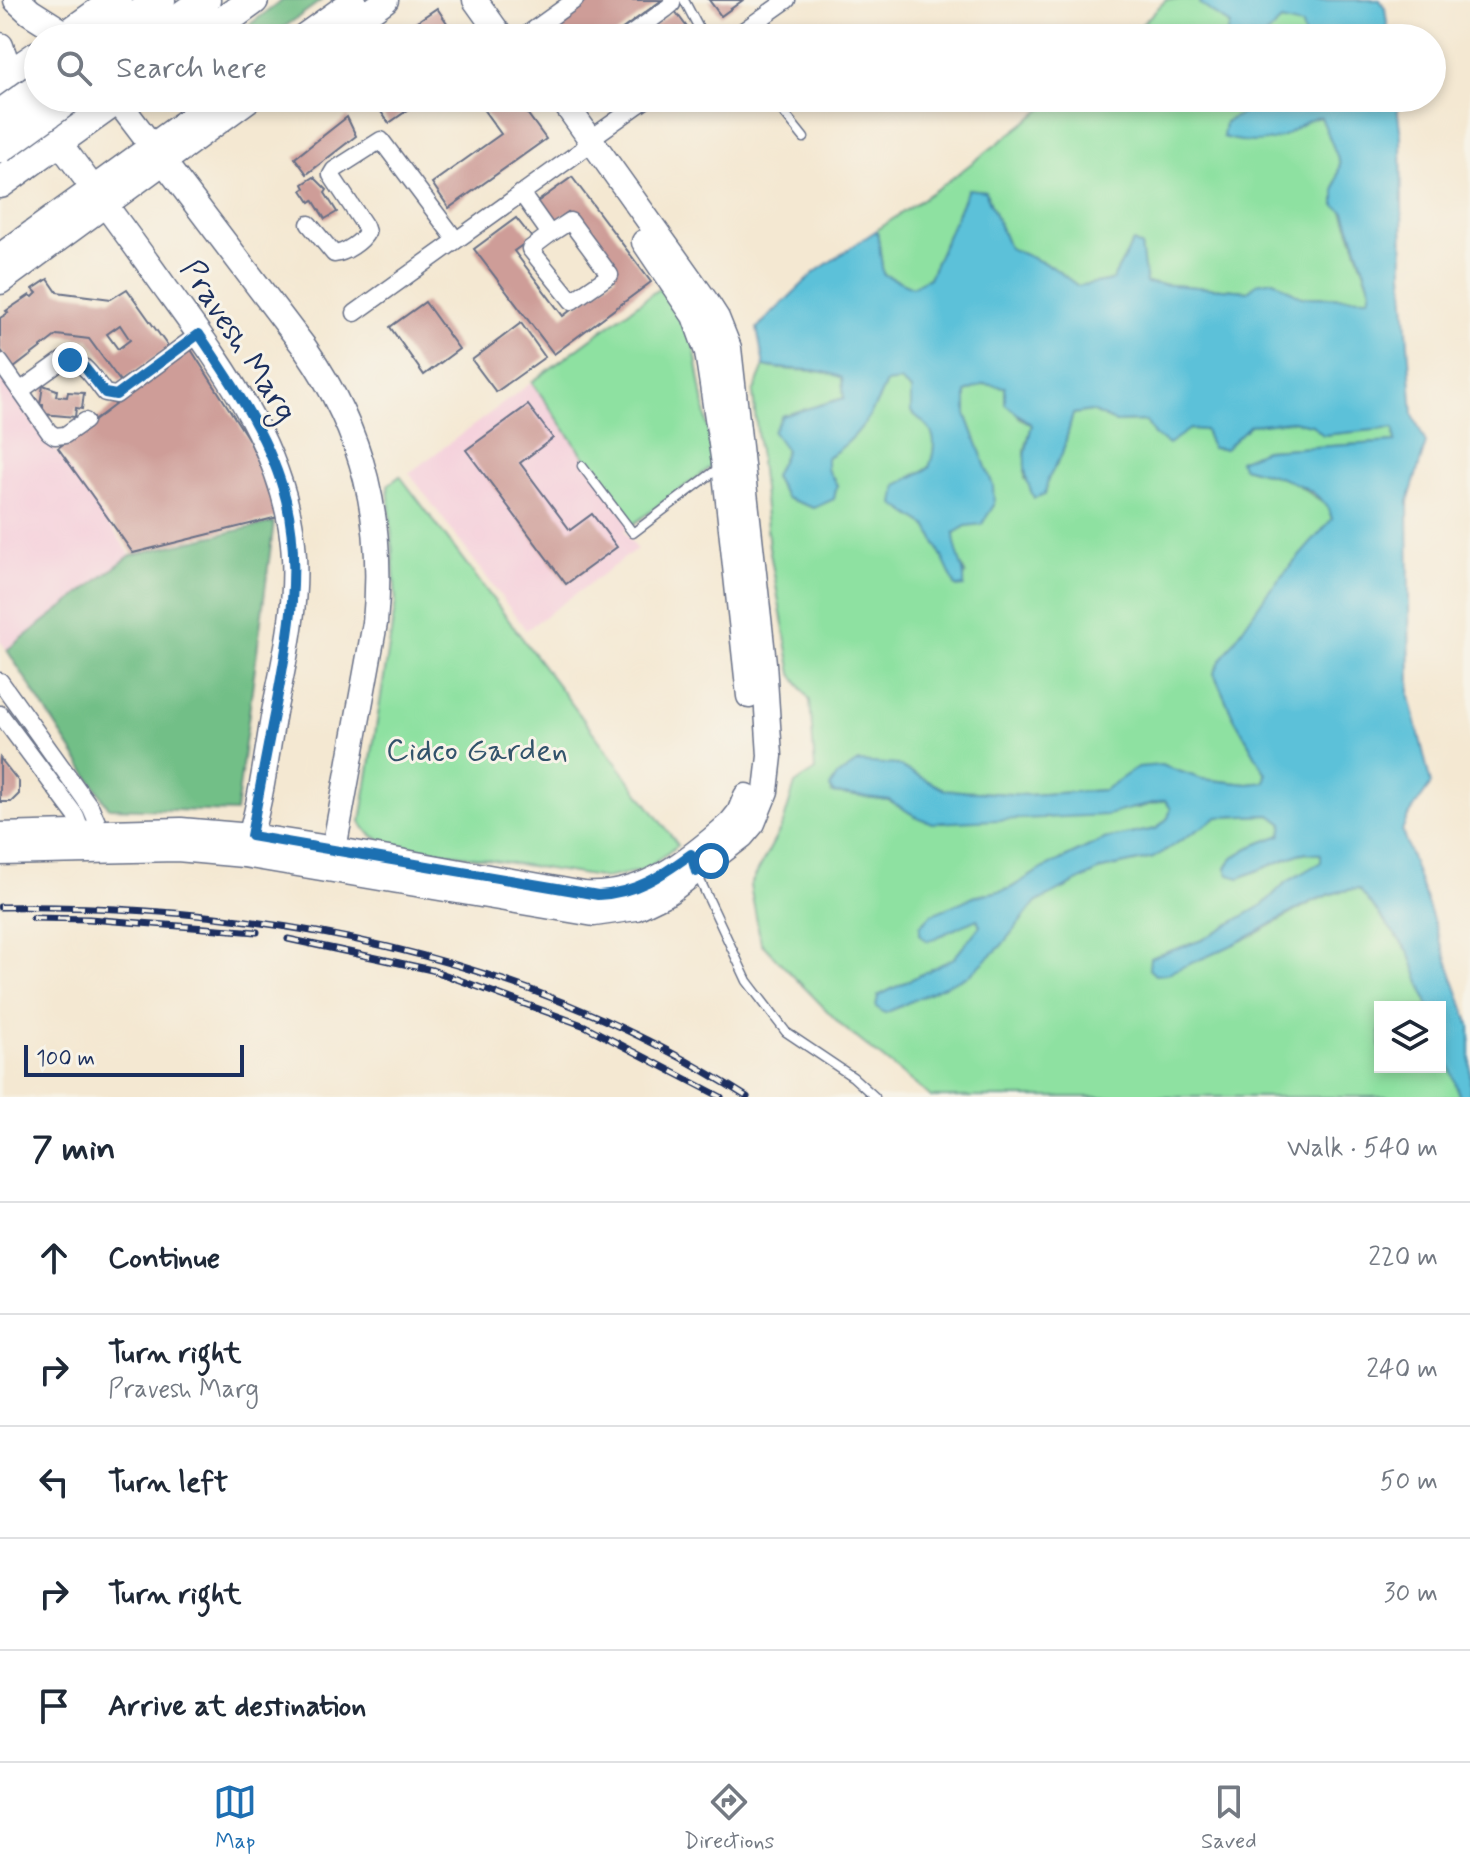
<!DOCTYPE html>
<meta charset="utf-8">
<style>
:root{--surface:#fff;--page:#f2f2f3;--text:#1f2937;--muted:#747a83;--line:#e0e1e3;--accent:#1f6fb2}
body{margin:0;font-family:Mynerve,sans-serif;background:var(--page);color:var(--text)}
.controls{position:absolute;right:24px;bottom:24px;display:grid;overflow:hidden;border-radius:0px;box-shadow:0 4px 12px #0003}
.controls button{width:72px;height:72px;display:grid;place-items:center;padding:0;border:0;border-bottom:2px solid var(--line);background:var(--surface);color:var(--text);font:40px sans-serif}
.scale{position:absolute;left:24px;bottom:20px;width:220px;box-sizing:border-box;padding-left:8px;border:4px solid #1b2f5e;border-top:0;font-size:22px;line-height:28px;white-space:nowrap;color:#1b2f5e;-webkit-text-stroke:6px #f7f3e8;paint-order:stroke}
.stop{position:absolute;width:24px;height:24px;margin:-18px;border:6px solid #1f6fb2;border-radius:50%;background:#fff}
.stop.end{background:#1f6fb2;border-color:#fff;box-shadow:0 2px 8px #0008}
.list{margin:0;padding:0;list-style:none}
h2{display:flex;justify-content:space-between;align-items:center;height:104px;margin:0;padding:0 32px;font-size:34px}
h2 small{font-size:26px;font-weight:400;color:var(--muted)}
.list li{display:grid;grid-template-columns:52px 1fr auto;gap:24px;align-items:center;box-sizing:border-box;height:112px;padding:0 32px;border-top:2px solid var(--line)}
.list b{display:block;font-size:30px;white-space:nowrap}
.list p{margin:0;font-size:26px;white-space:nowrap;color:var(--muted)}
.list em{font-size:26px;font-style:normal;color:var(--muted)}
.icon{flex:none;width:44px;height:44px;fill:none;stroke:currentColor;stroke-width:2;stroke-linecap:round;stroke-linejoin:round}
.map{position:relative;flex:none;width:1470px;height:1097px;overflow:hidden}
.search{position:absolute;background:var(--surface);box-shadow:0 4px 12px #0003;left:24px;right:24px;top:24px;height:88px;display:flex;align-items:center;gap:20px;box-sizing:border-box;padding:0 28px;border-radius:44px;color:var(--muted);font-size:30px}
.sheet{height:664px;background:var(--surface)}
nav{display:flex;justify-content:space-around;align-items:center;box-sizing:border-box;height:112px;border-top:2px solid var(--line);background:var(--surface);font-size:22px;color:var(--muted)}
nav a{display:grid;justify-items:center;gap:4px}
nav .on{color:var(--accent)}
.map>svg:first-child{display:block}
.built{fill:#f5cfdb}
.green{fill:#8ee1a1;stroke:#548880;stroke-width:2}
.forest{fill:#72bf87;stroke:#467772;stroke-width:2}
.water{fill:#5bc1d9;stroke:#3b789c;stroke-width:2}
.building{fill:#ce9d98;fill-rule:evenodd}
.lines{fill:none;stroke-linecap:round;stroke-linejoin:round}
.lane-casing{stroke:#677087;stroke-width:11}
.street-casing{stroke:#677087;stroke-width:19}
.secondary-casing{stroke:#677087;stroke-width:27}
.primary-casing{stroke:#677087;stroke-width:29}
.highway-casing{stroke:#677087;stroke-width:33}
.lane{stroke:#fff;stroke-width:8}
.street{stroke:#fff;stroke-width:16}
.secondary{stroke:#fff;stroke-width:24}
.primary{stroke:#fff;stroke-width:26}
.highway{stroke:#fff;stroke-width:30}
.rail-casing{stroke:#1b2f5e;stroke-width:7}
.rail{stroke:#f7f3e8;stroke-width:4;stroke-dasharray:12;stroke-linecap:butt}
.highway-bridge-casing{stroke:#677087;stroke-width:33;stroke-linecap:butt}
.highway-bridge{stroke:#fff;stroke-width:30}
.route{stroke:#1f6fb2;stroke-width:10}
.labels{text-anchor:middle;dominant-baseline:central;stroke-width:6;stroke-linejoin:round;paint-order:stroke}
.street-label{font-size:32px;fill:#1b2f5e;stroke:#f7f3e8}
.park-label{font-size:32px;fill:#32536b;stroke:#f7f3e8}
</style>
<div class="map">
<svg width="1470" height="1097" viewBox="0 0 1470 1097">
<rect width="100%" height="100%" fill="#f7f3e8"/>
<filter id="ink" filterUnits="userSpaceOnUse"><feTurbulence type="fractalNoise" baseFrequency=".0125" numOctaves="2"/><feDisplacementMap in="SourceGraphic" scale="16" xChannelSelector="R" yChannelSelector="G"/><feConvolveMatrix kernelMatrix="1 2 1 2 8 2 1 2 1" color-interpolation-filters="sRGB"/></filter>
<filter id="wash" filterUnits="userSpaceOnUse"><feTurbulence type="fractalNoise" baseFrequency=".006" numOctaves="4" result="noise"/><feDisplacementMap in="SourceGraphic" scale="32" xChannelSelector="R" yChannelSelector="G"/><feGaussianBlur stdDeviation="1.8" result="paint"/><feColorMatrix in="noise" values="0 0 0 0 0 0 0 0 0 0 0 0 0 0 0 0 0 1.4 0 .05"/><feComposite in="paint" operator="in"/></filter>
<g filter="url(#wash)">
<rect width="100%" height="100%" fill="#f4e8d2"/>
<g class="built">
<path d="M0,372L131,555L7,650L0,641Z"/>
<path d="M532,382L632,525L624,531L637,549L526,630L409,473Z"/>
</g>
<g class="green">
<path d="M1166,0H1202L1201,4L1230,25L1226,38H1128Z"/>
<path d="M1281,21L1302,26L1305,38H1263Z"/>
<path d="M1057,98H1272L1226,122L1284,136L1307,119L1321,116L1340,163L1335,189L1371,290L1369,298L1301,297L1273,280L1259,283L1248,291L1145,283L1141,246L1133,242L1112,280L1078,286L1051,266L1009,248L985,191L968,189L929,278L912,287L883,274L877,230L951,179Z"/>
<path d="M661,287L690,322L714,465L632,525L532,382Z"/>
<path d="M764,366C792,373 816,367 842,377L844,398L782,416L786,450L774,477L786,498L814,508L834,498L837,485L827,469V457C857,441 873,413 886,382L900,381L911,390V412C936,430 939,439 929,468L897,485L895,504L928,527L966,575L954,550V533L966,526L993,486L966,414V392L984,384L1005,387L1019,417L1032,425L1025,450V479L1045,494L1048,479L1062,454L1073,414L1091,411L1115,422L1146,421L1154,435L1190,429L1205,430L1212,448L1225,449L1250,425L1292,421L1312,425L1324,435L1394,428L1395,442L1265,450L1243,467L1292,481L1328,506L1332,520L1268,592L1214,673L1232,714L1266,774L1265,782L1248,784L1202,779L1161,765L1118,782L1104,790L1027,795L945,790L898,765L833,793L889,800L917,817L932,822L1138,808L1165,800L1171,809L1168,818L1156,829L1104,839L1042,869L1009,889L976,896L980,926L955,958L878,996L1001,946L1035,903L1102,869L1153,858L1218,817L1271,815L1283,824L1281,835C1261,843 1236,849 1226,868L1239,878L1301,853L1322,854V862L1285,883L1264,904L1202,940L1150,958C1176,953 1225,948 1247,938C1284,921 1317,891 1359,889L1409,952L1429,1007H1380V1067H1440V1038L1460,1097H931L843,1027L761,943L750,886L783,824L795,784L815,770L810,701L792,674L769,547L753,393Z"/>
<path d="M400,476L678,845L645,870L605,878L392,844C378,839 368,836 361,822L396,602L388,485Z"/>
</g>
<g class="forest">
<path d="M283,0H322L269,38H231Z"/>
<path d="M274,522L236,812L109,808L7,650L131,555Z"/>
</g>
<g class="water">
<path d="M1202,0H1380L1385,8L1389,38H1305L1302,26L1281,21L1263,38H1226L1230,25L1200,4Z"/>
<path d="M1272,98H1396L1401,137L1403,272L1413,415L1426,443L1408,502L1410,697L1431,784L1407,818L1402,831L1470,1026V1097H1460L1440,1038V1007H1429L1409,952L1359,889C1318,890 1282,920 1246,938C1220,952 1193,962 1166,974L1155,975L1149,969L1150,958L1202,940L1264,904L1285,883L1321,862V854L1301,853L1239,878L1229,875L1226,868C1236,849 1261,843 1281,835L1283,824L1271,815L1218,817L1153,858L1102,869L1035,903L1001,946L971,974L885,1013L876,1007L878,996L954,958L980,926L977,919L928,941L920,936V926L932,914L976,896L1009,889L1042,869L1104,839L1156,829L1168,818L1171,809L1165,800L1107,815L932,823L917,817L889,800L833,793L830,787L837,776L858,762L898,765L945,790L1027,795L1104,790L1138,767L1161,765L1202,779L1248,784L1265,782L1266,774L1232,714L1214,673L1219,663L1268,592L1332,519C1323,484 1274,476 1243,467L1239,461L1265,450L1395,442L1394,428L1323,435L1312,425L1292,421L1250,425L1225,449L1212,448L1205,430L1190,429L1168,444L1154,435L1146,421L1115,422L1091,411L1073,414L1062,454L1048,479L1045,494L1034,498C1020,469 1024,455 1032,425L1005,404V387L984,384L966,392V414L993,486L994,505L982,524L966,526L954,533C954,553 966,567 964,586L956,587L928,527L894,504L897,485L929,468C939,439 935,430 911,412V390L900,381L886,383C873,413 857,441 827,457V469L837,485L834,499L814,508L786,498L774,476L786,450L773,432L782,416L844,398L842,378C818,366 791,372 764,366L757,328L815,272L877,230L883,274L912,287L929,278L968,189L985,191L1009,248L1051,266L1078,286L1112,280L1133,242L1141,246L1146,283L1248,291L1258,283L1273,280L1301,297L1369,298L1371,289L1345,212L1335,206V189L1340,163L1321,117C1306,119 1300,126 1287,134C1268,145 1243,143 1223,137L1225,122Z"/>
</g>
<g id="blocks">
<g class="building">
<path d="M587,0H662L610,38H557L549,27Z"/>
<path d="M709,0H743L721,16Z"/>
<path d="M437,8L451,29L438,38H393Z"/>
<path d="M675,11L695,38H638Z"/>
<path d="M379,98H425L389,123L374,102Z"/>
<path d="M475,98H516L546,139L449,208L432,183L501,134Z"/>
<path d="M594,98H611L600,106Z"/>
<path d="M347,117L356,136L307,174L295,158Z"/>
<path d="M314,177L327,190L325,193L337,212L325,219L313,200L310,202L302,190L305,188L303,184Z"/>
<path d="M572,177L651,282L554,354L474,249L516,218L532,238L514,251L563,316L616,276L568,212L549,226L533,205Z"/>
<path d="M48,279L57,292L111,299L127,289L169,348L120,381L89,339L57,335L14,368L0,349V318L8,313L6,311L30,295L33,297L37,293L33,289ZM120,325L130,340L118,349L107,334Z"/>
<path d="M425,302L459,349L424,375L390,327Z"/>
<path d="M521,323L545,357L496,392L472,360Z"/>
<path d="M190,348L249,440L266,477L278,517L133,553L58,448Z"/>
<path d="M43,385L57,390L56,396L67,397L68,392L84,393L82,409L76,408L75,417L43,414V405H40Z"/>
<path d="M528,405L553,438L520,463L570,530L592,514L617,547L566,584L466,450Z"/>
<path d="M0,758L19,782V794L11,802H0Z"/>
</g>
</g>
</g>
<g filter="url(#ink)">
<use href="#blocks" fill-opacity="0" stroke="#677087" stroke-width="2"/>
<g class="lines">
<g class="lane-casing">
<g id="lane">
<path d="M684,0L703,36"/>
<path d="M772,98L804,138"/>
<path d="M582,466L633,533L719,468"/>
<path d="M697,874L747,981L786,1032L853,1077L875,1097"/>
</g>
</g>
<g class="street-casing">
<g id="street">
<path d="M522,38L575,0"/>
<path d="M626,38L666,9L672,4V0"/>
<path d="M733,38L787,0"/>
<path d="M354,98V99"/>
<path d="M521,193L550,234L530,249L572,301L610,275L570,221L550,234"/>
<path d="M309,224L334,254C345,253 362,242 367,232L365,226L331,175L334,170L381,140L456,240"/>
<path d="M355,313L582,150L590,139L648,98"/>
<path d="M0,362L49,432L55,436L65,435L85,421"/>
<path d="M20,391L63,360C84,359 93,378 105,393L116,395L199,334"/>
<path d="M0,681L91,808L97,822L90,839"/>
<path d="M0,714L76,816L79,824L74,832L73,841"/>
</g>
</g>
<g class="secondary-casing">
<g id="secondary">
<path d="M475,0L502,38"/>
<path d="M301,38L354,0"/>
<path d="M334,38L386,0"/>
<path d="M116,99L305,348C364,433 385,520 375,623L334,849L329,865"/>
<path d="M58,141C93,188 128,235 162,283C221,364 289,452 294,557C297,609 284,662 274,712C266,757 261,805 246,849"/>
<path d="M644,242L694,316L707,352L724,464L749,696"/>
<path d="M0,256L218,98"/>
<path d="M0,282L251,98"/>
<path d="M0,835L181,830L251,836L316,846L584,894C643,898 688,861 731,823L739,813L746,796"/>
<path d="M0,853L177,849L244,855L594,914L636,908L669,892L742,836L753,823L766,791L770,756L764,663L729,348L717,318L708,304L561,98"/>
</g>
</g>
<g class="primary-casing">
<g id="primary">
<path d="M17,0L30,12L71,38"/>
<path d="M0,46L10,75L21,90"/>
</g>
</g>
<g class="highway-casing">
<g id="highway">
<path d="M64,38L117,0"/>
<path d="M107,38L160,0"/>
<path d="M152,38L205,0"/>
<path d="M201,38L253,0"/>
<path d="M0,82L38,56"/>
<path d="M0,183L118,98"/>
</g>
</g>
<use href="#lane" class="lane"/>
<use href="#street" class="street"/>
<use href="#secondary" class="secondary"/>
<use href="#primary" class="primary"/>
<use href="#highway" class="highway"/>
<g class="rail-casing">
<g id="rail">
<path d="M0,907C264,904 522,953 747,1097"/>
<path d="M33,918L89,919L257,932"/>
<path d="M288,939L432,970L585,1026L721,1097"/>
</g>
</g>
<use href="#rail" class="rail"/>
<g class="highway-bridge-casing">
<g id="highway-bridge">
<path d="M0,115L38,88"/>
<path d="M0,148L69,98"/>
</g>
</g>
<use href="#highway-bridge" class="highway-bridge"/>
</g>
</g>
<g class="lines" filter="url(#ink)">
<path class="route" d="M70,360L82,364L105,393L116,395L199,334C233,385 271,439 286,500C302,569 289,637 276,705C267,749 259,793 251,836L598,895C636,893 661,876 691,854L696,872L711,861"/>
</g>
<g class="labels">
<g class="street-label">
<text transform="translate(238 341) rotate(57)">Pravesh Marg</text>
</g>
<g class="park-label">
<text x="477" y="751">Cidco Garden</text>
</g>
</g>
</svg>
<div class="controls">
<button><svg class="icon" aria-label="layers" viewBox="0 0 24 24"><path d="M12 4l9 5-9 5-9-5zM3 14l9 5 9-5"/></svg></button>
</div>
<div class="scale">100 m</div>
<div class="stop" style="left:711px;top:861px"></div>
<div class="stop end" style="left:70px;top:360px"></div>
<div class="search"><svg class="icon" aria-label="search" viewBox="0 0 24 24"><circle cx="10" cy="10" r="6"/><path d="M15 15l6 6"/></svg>Search here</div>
</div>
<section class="sheet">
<h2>7 min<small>Walk · 540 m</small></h2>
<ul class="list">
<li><svg class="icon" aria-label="ahead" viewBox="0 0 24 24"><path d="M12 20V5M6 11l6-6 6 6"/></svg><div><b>Continue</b></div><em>220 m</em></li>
<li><svg class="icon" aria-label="right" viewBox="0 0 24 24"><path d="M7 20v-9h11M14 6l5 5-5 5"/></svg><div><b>Turn right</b><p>Pravesh Marg</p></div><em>240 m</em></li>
<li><svg class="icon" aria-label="left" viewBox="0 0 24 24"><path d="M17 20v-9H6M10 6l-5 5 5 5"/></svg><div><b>Turn left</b></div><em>50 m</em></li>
<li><svg class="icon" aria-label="right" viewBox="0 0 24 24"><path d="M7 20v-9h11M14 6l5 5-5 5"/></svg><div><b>Turn right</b></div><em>30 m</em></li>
<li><svg class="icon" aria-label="arrive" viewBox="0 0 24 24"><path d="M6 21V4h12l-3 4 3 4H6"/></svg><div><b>Arrive at destination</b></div></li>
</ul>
</section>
<nav>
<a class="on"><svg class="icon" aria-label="map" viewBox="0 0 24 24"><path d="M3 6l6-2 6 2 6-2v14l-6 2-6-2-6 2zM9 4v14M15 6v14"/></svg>Map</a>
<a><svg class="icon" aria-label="directions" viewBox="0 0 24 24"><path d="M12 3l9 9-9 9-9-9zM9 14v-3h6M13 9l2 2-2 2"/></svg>Directions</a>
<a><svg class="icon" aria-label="saved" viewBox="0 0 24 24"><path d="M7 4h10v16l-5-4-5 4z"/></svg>Saved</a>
</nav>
